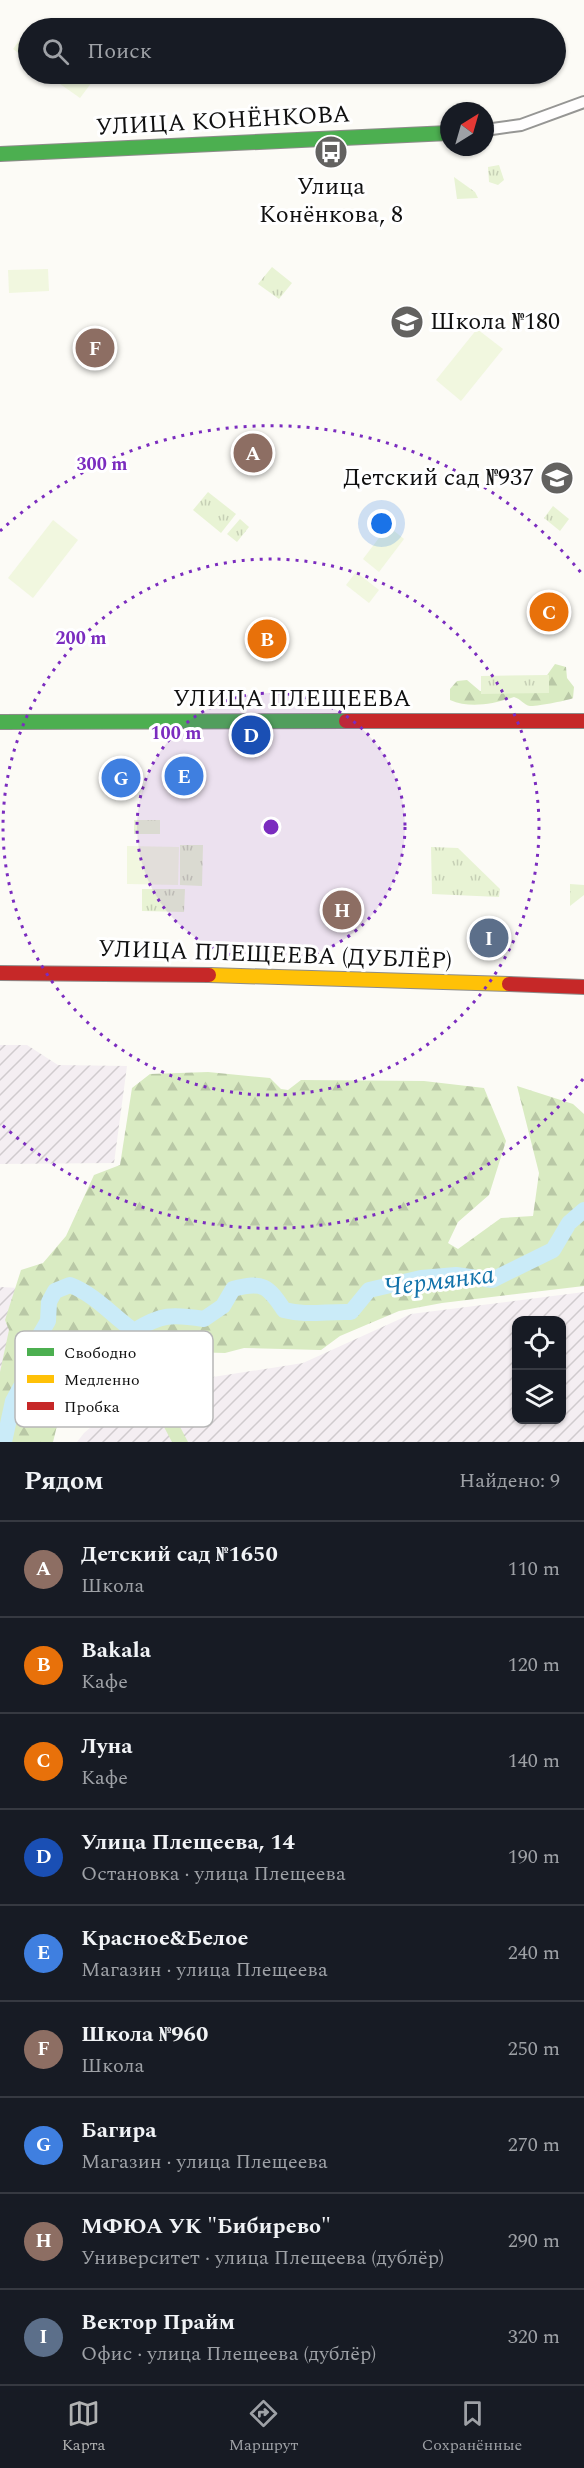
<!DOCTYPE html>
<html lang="ru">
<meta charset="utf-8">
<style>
:root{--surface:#171b24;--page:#20242c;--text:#f1f3f6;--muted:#9ea1a6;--line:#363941;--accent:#b1b2b2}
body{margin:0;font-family:Spectral,serif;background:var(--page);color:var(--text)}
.controls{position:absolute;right:18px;bottom:18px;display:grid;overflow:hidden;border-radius:12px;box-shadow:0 2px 4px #0004}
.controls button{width:54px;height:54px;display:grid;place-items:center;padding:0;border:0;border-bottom:2px solid var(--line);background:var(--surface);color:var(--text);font:30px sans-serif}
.compass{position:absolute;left:440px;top:102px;width:54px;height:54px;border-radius:50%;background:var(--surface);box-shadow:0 2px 4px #0004;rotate:37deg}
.you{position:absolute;left:382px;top:524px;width:21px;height:21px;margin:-15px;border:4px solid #fff;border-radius:50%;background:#1a73e8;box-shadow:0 0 0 9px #1a73e833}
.badge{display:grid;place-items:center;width:39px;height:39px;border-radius:50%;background:var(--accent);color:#fff;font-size:20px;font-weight:700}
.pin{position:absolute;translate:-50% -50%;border:3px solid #fff;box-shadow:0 2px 6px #0006}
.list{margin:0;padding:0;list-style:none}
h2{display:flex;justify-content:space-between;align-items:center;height:78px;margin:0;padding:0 24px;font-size:26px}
h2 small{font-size:20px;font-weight:400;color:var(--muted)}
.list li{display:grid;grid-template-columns:39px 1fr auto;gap:18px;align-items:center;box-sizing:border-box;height:96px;padding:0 24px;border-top:2px solid var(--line)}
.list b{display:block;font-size:22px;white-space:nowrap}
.list p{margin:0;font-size:20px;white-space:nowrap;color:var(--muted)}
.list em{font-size:20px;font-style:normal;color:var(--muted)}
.icon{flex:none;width:33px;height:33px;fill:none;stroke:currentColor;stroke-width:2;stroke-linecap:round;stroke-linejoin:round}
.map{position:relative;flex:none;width:584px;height:1442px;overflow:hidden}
.search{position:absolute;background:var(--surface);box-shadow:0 2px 4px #0004;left:18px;right:18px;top:18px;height:66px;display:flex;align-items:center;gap:15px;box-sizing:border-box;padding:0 21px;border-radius:33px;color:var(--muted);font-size:22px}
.sheet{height:942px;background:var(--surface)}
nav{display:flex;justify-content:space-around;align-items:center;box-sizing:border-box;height:84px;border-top:2px solid var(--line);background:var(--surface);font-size:16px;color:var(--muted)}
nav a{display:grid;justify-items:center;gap:3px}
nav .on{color:var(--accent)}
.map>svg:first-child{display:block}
.industrial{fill:url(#industrial-furrows);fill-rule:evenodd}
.forest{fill:url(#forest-firs)}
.park{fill:url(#park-tufts)}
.pitch{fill:#f1f7df}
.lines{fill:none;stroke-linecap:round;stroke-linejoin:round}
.river{stroke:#caebf8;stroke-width:16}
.street-casing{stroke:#969694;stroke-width:14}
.fast-casing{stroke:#8d8c8a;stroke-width:16}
.slow-casing{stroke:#8d8c8a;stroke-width:16}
.jam-casing{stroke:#8d8c8a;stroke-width:16}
.street{stroke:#fffefe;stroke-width:10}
.fast{stroke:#4caf50;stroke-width:14}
.slow{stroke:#ffc107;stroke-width:14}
.jam{stroke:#c62828;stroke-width:14}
.ring{fill:none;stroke:#7b2cbf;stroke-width:3;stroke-dasharray:3 6}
.labels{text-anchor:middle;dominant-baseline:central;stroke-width:6;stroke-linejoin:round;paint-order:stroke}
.street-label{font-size:24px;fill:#101010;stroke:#fff}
.poi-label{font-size:24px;fill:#101010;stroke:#fff}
.water-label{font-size:26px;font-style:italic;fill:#1172aa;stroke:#fff}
.key{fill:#fff;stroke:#b7b7b7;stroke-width:1.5}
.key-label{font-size:16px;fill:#101010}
.centre{fill:#7b2cbf;stroke:#fff;stroke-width:3}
.ring-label{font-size:18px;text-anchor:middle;font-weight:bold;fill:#7b2cbf;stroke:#fff;stroke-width:6;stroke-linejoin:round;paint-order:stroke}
</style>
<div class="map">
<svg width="584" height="1442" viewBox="0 0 584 1442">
<defs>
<pattern id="industrial-furrows" width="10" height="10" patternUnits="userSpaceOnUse" patternTransform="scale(1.5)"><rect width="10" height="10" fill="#f4eef2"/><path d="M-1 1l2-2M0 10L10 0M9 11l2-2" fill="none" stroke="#d0cbce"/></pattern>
<pattern id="forest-firs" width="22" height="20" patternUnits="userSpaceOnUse" patternTransform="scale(1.5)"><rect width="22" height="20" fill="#d9ebc2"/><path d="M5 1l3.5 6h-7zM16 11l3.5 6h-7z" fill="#b9c8a6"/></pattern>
<pattern id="park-tufts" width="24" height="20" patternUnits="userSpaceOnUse" patternTransform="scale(1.5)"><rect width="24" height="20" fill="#e8f3d4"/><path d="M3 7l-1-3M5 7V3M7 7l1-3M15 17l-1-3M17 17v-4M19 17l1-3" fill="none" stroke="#c6cfb5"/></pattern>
</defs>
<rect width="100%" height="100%" fill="#fcfbf6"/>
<g class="industrial">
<path d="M0,1045H27L58,1065L127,1066L114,1163L0,1164Z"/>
<path d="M0,1287L19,1288L0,1382Z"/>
<path d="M584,1292V1442H77L84,1433L136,1389L303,1363L411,1314ZM516,1320H562V1420H516Z"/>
</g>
<g class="forest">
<path d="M555,664L566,667L567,678L574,687L573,698C570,700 534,707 530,706C524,705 521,699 514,697C494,704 470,709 450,700V689L457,681L467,680L480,691H485L545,678Z"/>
<path d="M208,1072L270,1078L281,1089L288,1090L301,1080L424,1081L484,1088L506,1141L489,1195L458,1222L448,1243L458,1249L501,1218L533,1216L539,1173L517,1086L573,1104L584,1114V1286L442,1303L399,1311L340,1336L321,1350L244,1348L225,1353L189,1352L108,1374L101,1385L86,1401L70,1382L57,1383L64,1397L53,1442H0V1372L9,1330L5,1320L21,1270L43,1263L66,1236L94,1175L120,1165L132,1088L150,1074Z"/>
<path d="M152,1394L165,1398L188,1442H172L148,1397Z"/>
</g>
<g class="park">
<path d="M499,165L504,180L498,185L489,182L488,167Z"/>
<path d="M454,177L475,192L478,198L457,199Z"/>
<path d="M272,267L292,283L279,299L258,284Z"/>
<path d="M208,492L236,514L221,533L193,510Z"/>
<path d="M553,506L569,519L560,531L544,518Z"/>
<path d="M240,519L249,527L237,542L227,534Z"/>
<path d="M549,675V693L481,694V676Z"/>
<rect x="134" y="820" width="26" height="14"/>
<path d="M180,845H203L202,886L180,885Z"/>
<path d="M431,847L458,848L500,889L499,897L432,894Z"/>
<path d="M570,884L584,885V895L570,906Z"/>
<path d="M142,889H185L184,912L142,911Z"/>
</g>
<g class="pitch">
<path d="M28,29V60L13,49Z"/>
<path d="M46,74H98L80,98Z"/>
<path d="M48,269L49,291L9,293L8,270Z"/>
<path d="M477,329L503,349L461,401L436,380Z"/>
<path d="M53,520L78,540L33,598L8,578Z"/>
<path d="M388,526L404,539L379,572L363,559Z"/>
<path d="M356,572L379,590L369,603L346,585Z"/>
<path d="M127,846L179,847L178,885L127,884Z"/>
</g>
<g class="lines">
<path class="river" d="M4,1442L13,1401L30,1370L37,1340L48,1321L49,1302L55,1291L70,1285C94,1294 113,1316 134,1331C161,1314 172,1314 204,1319L223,1306L233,1289C263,1281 268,1286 284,1310C306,1316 327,1311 351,1312L369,1290L421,1278L456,1275L492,1280L553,1250L569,1223L584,1210"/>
<g class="street-casing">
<path id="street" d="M485,130L521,125L584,102"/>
</g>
<g class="fast-casing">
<g id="fast">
<path d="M0,154L449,133"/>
<path d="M0,722L346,721"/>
</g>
</g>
<g class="slow-casing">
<path id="slow" d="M209,975L509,984"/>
</g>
<g class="jam-casing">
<g id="jam">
<path d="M346,721H584"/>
<path d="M0,973L209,975"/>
<path d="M509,984L584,987"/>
</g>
</g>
<use href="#street" class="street"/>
<use href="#fast" class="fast"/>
<use href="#slow" class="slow"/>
<use href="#jam" class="jam"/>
</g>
<circle cx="271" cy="827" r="134" fill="#7b2cbf" fill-opacity=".12"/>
<g class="ring">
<circle cx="271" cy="827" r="134"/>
<circle cx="271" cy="827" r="268"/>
<path d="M583 1079A401 401 0 0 1 0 1123M0 531A401 401 0 0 1 583 575"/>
</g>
<defs>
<g id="bus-disc" transform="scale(1.725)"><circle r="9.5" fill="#636260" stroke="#fff"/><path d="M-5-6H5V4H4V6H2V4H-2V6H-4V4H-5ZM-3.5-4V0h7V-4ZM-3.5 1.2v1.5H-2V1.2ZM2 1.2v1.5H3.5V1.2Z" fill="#fff"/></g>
<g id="school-disc" transform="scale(1.725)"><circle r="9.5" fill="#636260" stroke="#fff"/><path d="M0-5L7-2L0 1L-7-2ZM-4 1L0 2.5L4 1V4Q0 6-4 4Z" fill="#fff"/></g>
</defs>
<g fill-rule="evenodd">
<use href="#bus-disc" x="331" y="152"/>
<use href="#school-disc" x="407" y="322"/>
<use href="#school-disc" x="557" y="478"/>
</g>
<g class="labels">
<g class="street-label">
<text transform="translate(223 121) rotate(-3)">УЛИЦА КОНЁНКОВА</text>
<text x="292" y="699">УЛИЦА ПЛЕЩЕЕВА</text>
<text transform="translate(275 955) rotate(2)">УЛИЦА ПЛЕЩЕЕВА (ДУБЛЁР)</text>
</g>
<g class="poi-label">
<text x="331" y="187">Улица<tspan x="331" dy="28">Конёнкова, 8</tspan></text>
<text x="430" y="322" text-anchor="start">Школа №180</text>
<text x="534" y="478" text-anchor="end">Детский сад №937</text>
</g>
<g class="water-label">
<text transform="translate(439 1281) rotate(-7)">Чермянка</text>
</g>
</g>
<rect x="15" y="1331" width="198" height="96" rx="9" class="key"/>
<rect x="27" y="1348" width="27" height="8" fill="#4caf50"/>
<rect x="27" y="1375" width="27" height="8" fill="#ffc107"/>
<rect x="27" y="1402" width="27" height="8" fill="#c62828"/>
<g class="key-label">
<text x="64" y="1358">Свободно</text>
<text x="64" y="1385">Медленно</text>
<text x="64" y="1412">Пробка</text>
</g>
<circle cx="271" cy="827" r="9" class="centre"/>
<g class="ring-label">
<text x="102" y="470">300 m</text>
<text x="81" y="644">200 m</text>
<text x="176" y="739">100 m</text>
</g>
</svg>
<div class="controls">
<button><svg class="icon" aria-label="locate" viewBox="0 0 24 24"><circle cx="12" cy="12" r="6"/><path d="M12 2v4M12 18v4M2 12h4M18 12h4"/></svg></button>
<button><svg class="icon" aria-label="layers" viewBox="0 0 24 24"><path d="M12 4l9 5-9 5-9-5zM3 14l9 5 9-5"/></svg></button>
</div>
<svg class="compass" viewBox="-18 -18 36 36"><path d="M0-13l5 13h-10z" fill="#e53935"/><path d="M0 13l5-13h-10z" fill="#9ea1a6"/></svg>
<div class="you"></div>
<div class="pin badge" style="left:253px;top:453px;background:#8d6e63">A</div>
<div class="pin badge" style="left:267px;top:639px;background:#e8710a">B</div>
<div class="pin badge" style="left:549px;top:612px;background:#e8710a">C</div>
<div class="pin badge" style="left:251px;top:735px;background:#1a4fb4">D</div>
<div class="pin badge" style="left:184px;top:776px;background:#3f7fe0">E</div>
<div class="pin badge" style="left:95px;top:348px;background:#8d6e63">F</div>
<div class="pin badge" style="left:121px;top:778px;background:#3f7fe0">G</div>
<div class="pin badge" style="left:342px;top:910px;background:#8d6e63">H</div>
<div class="pin badge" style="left:489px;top:938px;background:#5c6f8a">I</div>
<div class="search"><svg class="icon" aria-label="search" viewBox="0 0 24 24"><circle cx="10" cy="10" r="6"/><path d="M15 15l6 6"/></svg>Поиск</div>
</div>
<section class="sheet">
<h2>Рядом<small>Найдено: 9</small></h2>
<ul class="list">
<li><span class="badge" style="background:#8d6e63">A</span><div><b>Детский сад №1650</b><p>Школа</p></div><em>110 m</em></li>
<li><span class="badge" style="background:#e8710a">B</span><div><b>Bakala</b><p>Кафе</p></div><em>120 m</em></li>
<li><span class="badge" style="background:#e8710a">C</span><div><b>Луна</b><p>Кафе</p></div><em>140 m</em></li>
<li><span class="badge" style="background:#1a4fb4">D</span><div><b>Улица Плещеева, 14</b><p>Остановка · улица Плещеева</p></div><em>190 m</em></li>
<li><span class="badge" style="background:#3f7fe0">E</span><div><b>Красное&amp;Белое</b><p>Магазин · улица Плещеева</p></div><em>240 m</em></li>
<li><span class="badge" style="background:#8d6e63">F</span><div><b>Школа №960</b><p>Школа</p></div><em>250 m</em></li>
<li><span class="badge" style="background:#3f7fe0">G</span><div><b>Багира</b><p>Магазин · улица Плещеева</p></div><em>270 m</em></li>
<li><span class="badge" style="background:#8d6e63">H</span><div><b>МФЮА УК &quot;Бибирево&quot;</b><p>Университет · улица Плещеева (дублёр)</p></div><em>290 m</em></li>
<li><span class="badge" style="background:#5c6f8a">I</span><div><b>Вектор Прайм</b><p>Офис · улица Плещеева (дублёр)</p></div><em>320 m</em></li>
</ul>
</section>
<nav>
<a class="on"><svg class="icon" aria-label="map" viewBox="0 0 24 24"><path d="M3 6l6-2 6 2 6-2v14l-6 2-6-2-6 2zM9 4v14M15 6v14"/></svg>Карта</a>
<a><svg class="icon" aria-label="directions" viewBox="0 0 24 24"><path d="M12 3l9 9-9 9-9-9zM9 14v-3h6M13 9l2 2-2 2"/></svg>Маршрут</a>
<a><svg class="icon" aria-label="saved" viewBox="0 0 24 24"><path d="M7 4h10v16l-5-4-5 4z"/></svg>Сохранённые</a>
</nav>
